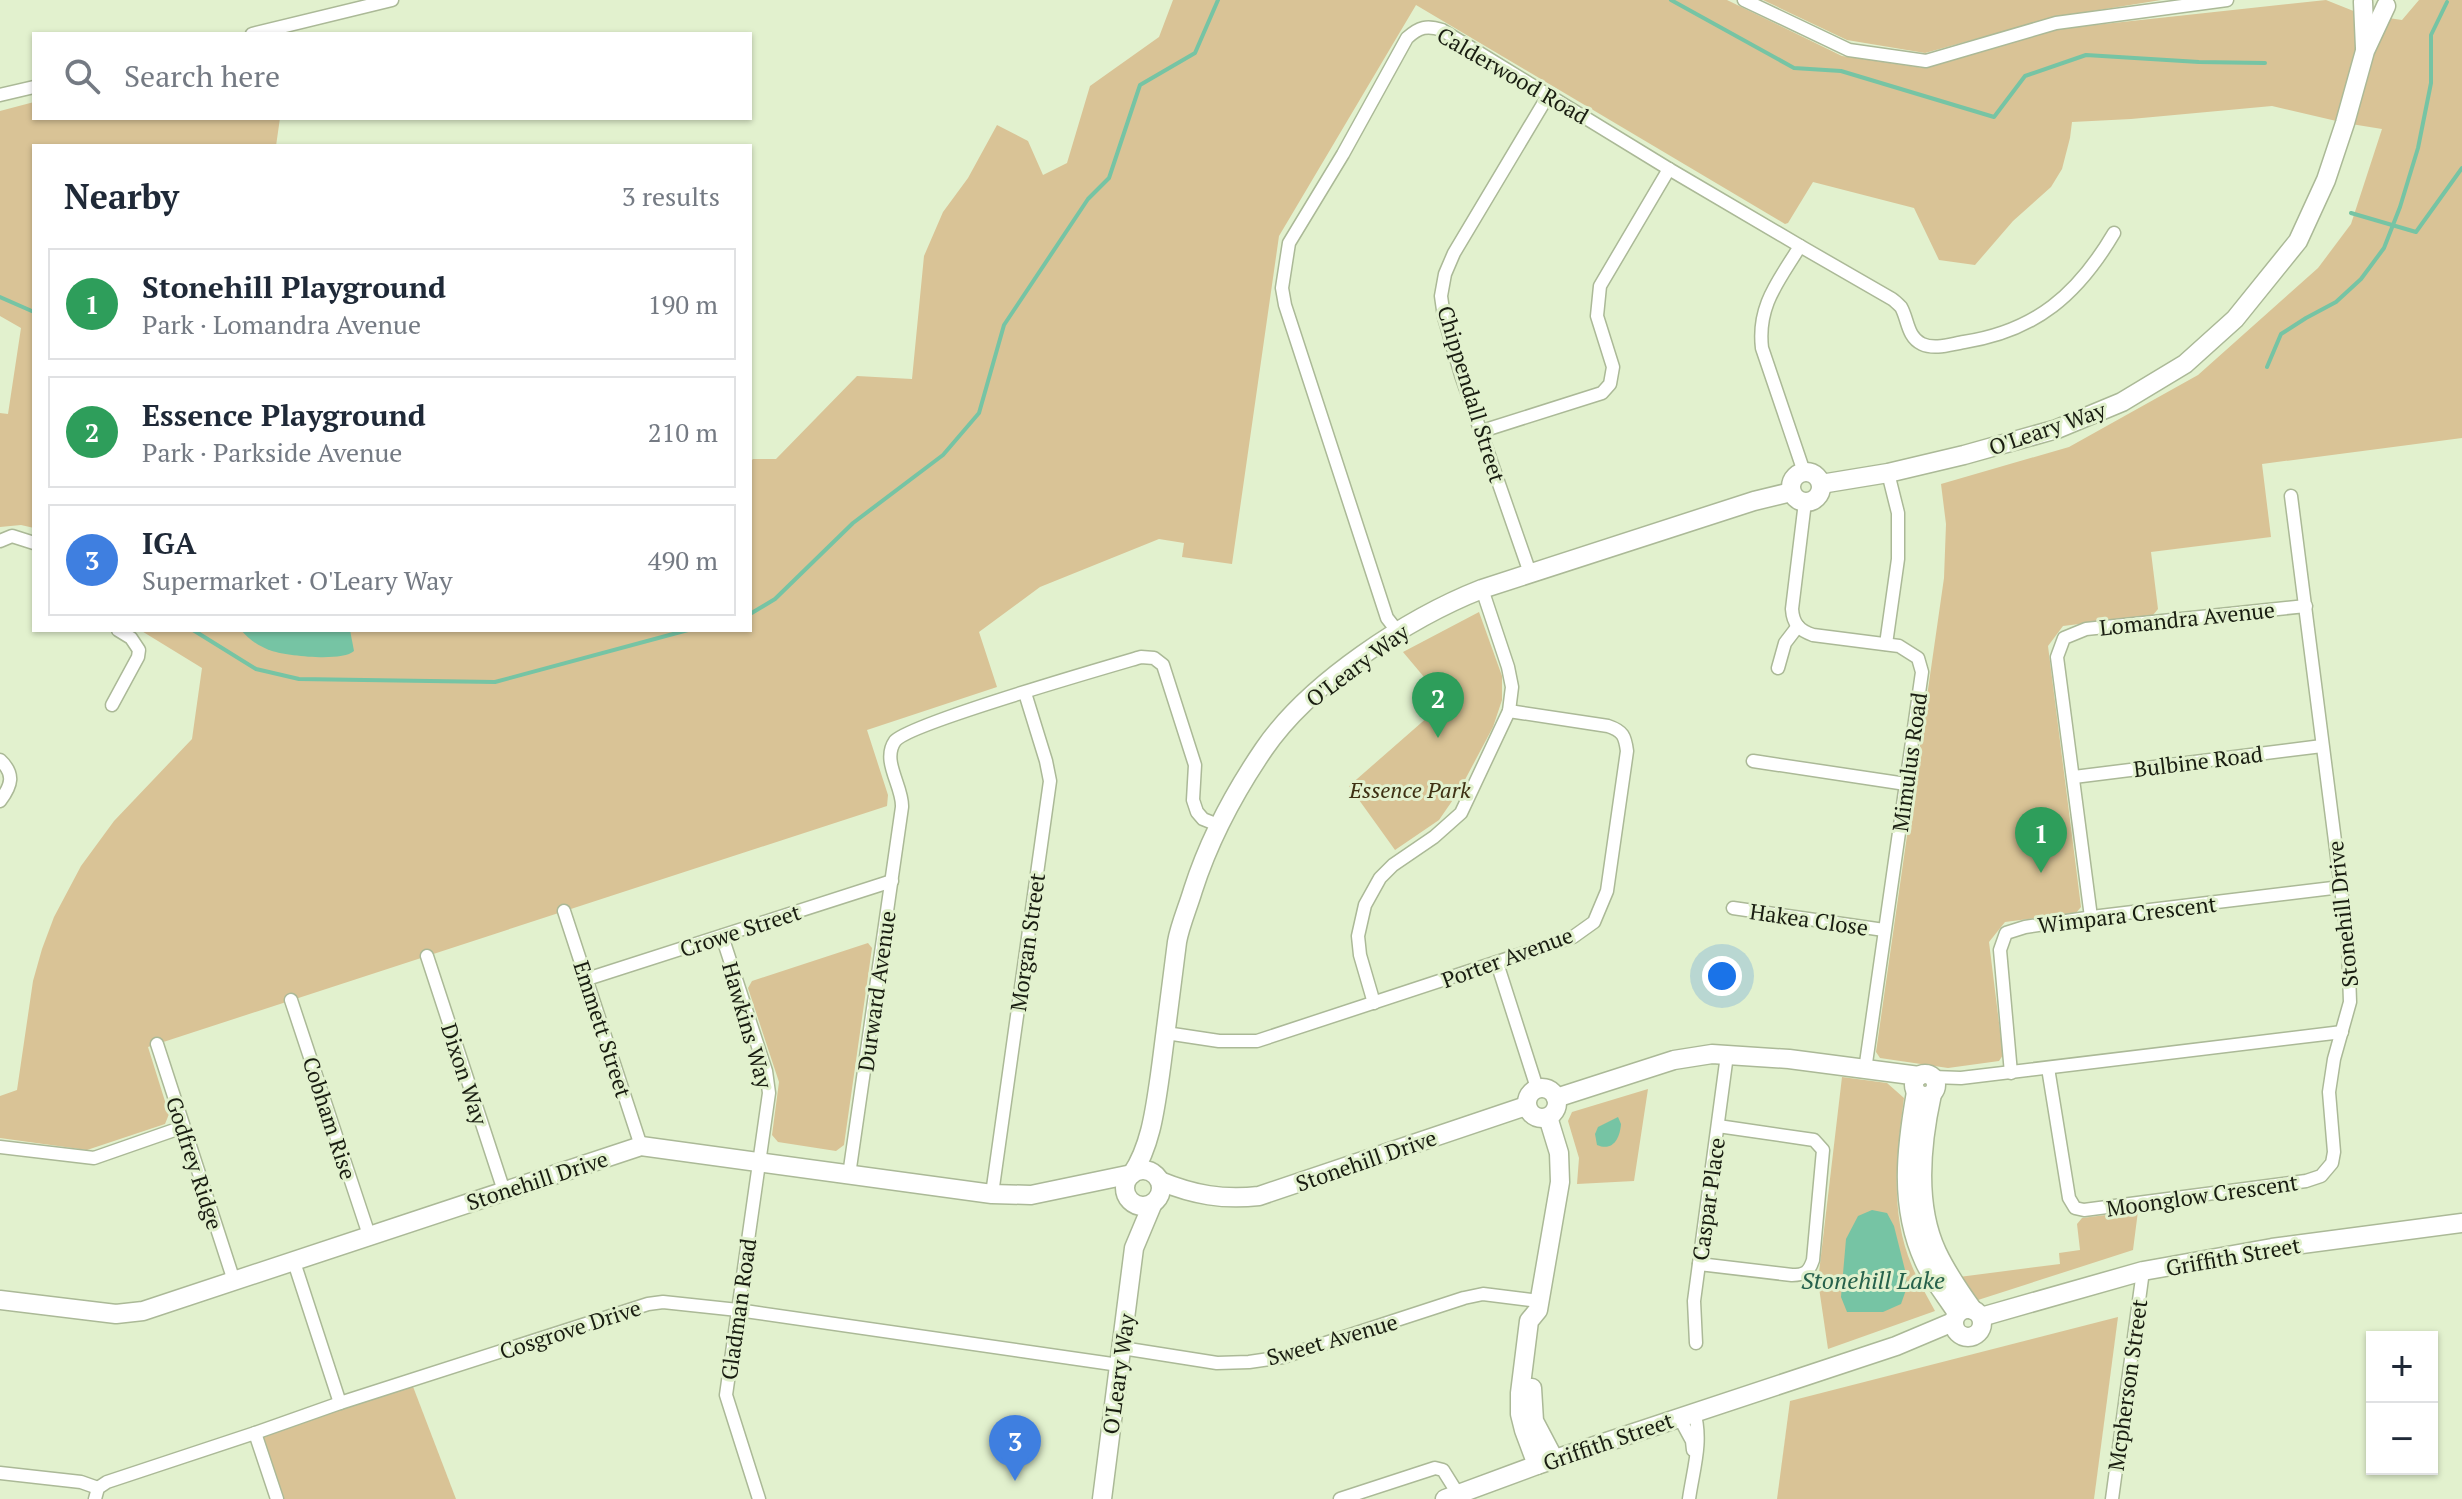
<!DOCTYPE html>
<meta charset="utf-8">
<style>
:root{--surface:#fff;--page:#f2f2f3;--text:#1f2937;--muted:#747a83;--line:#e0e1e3;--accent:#b9292f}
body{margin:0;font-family:"PT Serif",serif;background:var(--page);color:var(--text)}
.controls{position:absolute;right:24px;bottom:24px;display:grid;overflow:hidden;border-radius:0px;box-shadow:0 2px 6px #0004}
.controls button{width:72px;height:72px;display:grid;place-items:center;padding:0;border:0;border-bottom:2px solid var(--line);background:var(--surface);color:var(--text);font:40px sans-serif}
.you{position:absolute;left:1722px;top:976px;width:28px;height:28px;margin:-20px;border:6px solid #fff;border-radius:50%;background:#1a73e8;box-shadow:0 0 0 12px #1a73e833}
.badge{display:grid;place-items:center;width:52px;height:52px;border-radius:50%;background:var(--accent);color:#fff;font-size:26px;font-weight:700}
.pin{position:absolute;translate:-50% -66px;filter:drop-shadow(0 2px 4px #0008)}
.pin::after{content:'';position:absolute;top:42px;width:28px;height:24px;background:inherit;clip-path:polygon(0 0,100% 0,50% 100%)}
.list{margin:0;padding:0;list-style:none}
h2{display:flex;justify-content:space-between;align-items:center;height:104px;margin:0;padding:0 32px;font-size:34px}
h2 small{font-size:26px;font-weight:400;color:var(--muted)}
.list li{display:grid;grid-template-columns:52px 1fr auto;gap:24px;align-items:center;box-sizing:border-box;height:112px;margin:0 16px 16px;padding:0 16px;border:2px solid var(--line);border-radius:0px}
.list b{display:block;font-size:30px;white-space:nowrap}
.list p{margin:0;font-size:26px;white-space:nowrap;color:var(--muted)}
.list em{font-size:26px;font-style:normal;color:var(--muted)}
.icon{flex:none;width:44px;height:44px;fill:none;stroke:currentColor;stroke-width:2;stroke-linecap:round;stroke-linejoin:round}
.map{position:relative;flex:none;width:2462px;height:1499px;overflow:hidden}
.search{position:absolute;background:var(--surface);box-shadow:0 2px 6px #0004;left:32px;top:32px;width:720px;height:88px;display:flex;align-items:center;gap:20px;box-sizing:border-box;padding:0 28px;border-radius:0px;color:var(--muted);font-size:30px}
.panel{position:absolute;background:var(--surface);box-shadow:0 2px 6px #0004;left:32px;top:144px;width:720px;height:488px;border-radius:0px}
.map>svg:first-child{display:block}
.green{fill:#d9c396}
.water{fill:#76c4a4}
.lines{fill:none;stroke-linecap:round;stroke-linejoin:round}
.stream{stroke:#76c4a4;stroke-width:4}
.street-casing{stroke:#abb997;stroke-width:15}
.secondary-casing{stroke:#abb997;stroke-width:21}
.street{stroke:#fff;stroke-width:12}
.secondary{stroke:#fff;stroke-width:18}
.labels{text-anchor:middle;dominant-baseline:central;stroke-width:6;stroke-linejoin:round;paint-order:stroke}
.street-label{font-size:22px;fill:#191d11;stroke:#e2f1ce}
.park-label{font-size:22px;font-style:italic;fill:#3e3013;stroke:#e2f1ce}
.water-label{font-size:24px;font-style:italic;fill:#26614b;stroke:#e2f1ce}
</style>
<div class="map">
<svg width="2462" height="1499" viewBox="0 0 2462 1499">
<rect width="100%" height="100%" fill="#e2f1ce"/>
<g class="green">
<path d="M1173,0H1727L1842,56L1924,68L2058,29L2326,0L2361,14L2402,20L2419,0H2462V438L2262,464L2271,537L2151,552L2158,609L2153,615L2063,626L2048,646L2081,907L2076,913L2005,922L1989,942L2003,1055L1999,1061L1948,1068L1880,1058L1876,1052L1944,578L1946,524L1941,484L2069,447L2198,375L2318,268L2351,224L2382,129L2345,123L2272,106L2131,119L2072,122L2070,138L2062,169L2051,187L2013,221L1975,265L1939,260L1914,208L1813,182L1788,223L1785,224L1416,5L1279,236L1232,564L1182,557L1184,543L1159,539L1040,587L979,632L997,687L867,730L888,795L887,806L148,1047L169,1114L165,1124L87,1150L0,1138V1096L17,1090L33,981L42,949L54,917L81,866L114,821L192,739L202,668L140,630H750V462L753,459H776L857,376L912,379L924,256L943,212L968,178L997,125L1028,141L1043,175L1067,163L1090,86L1159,37Z"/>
<path d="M1763,0H2161L2056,17L1925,53L1847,40Z"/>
<path d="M34,102V118H280L276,146H34V528L21,525L0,527V413L8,414L21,328L0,316V111Z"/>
<path d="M1479,612L1502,676V700L1493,727L1459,791L1439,820L1395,850L1349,786L1445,702L1403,652Z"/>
<path d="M868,943L872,948L844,1145L836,1151L778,1142L772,1135L779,1082L748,988L752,981Z"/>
<path d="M1842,1077L1887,1083L1904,1098C1897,1154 1889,1212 1912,1266C1918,1281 1927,1296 1935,1311L1828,1349L1818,1281Z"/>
<path d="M1648,1089L1634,1181L1577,1184L1579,1158L1568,1121L1572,1112Z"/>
<path d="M2138,1211L2133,1250L1978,1300L1967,1292L1959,1277L2060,1264L2059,1253L2080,1250L2077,1224L2082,1218Z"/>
<path d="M2118,1317L2094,1499H1777L1790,1401Z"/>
<path d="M412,1384L456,1499H282L263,1444V1435Z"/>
</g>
<g class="water">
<path d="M241,630H350L354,651C342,662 288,656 272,651C260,647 249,640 241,630Z"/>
<path d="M1618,1117L1621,1124C1620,1138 1613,1152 1597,1145L1595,1134L1598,1127Z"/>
<path d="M1872,1210L1887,1213L1894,1226L1905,1270L1907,1287L1901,1304L1883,1312H1847L1841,1297L1846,1239L1858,1216Z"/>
</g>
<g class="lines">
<g class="stream">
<path d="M1671,0L1794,68L1841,71L1994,117L2025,76L2086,55L2199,62L2265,63"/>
<path d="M2351,213L2416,232L2462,168"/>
<path d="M0,297L34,312"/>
<path d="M2267,367L2281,334L2306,318L2336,302L2361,279L2384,248L2400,207L2418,148L2431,83V35L2447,2"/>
<path d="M750,614L775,599L853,523L943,455L979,413L1004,325L1088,199L1109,178L1140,85L1195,53L1218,0"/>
<path d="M193,630L256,669L299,679L495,682L688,630"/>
</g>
<g class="street-casing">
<g id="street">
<path d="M1744,0L1849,50L1926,61L2056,23L2227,0"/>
<path d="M252,34L392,0"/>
<path d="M0,95L34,87"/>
<path d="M1800,246L1892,299C1895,301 1898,304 1901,307C1908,319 1907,337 1922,344C1935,350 1951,344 1964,342C2036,331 2078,294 2114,233"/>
<path d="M1482,431L1602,393L1610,384L1613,367L1597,316L1600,286L1669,169"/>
<path d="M1805,502L1792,609C1793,624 1799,630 1813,635L1899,646L1918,658L1922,672L1865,1070"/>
<path d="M0,541L12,536L34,543"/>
<path d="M1530,573L1461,375L1444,317L1441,296L1445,274L1454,253L1549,94"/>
<path d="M1398,632L1387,618L1285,305L1282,288L1289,243L1343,154L1407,38C1419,27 1427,25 1442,30L1669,169L1800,246C1779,281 1757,305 1762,348L1804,472"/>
<path d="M1886,644L1898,559V513L1888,473"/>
<path d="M1778,668L1785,643L1798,626"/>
<path d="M112,705L138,657L139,650L131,638L118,630"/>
<path d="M0,760C15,774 12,785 0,801"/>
<path d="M1753,761L1906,784"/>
<path d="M2074,777L2322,746"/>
<path d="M1733,908L1884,930"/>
<path d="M564,911L641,1146"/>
<path d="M2091,917L2057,657L2064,638L2086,629L2306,606"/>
<path d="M722,936L766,1071L769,1093L726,1395L759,1499"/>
<path d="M427,956L504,1191"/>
<path d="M1497,963L1537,1088"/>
<path d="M587,979L892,881"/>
<path d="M291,1000L369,1235"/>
<path d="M1374,1003L1360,955L1358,936L1365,905L1380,878L1393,865L1434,837L1461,813L1509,711L1512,687L1508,667L1482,589"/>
<path d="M1166,1033L1219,1041H1257L1573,937L1594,922L1607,891L1627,751C1625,736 1623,731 1608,726L1509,711"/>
<path d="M157,1044L234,1281"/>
<path d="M2048,1068L2069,1198L2075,1208L2084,1210L2306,1181L2321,1176L2332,1163L2334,1152L2329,1092L2334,1059L2350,1002L2348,943L2291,496"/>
<path d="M2011,1073L2000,950L2006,933L2025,927L2100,916L2341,887"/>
<path d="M1933,1077L1961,1078L2342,1032"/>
<path d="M0,1147L94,1158L183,1127"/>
<path d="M849,1175L902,807C903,786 881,761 895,741C908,724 1107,667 1141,657L1154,658L1163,665L1195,765L1193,800L1197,812L1203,819L1218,825"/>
<path d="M992,1194L1050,781L1046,761L1025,693"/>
<path d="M294,1262L340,1403"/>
<path d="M1699,1264L1792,1275C1805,1275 1809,1272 1813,1260L1823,1150L1814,1140L1718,1126"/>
<path d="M1696,1343L1694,1301L1727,1055"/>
<path d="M1122,1348L1217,1363L1249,1362L1283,1357L1464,1298L1483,1294L1539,1301"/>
<path d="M1679,1417L1692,1441L1693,1450"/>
<path d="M255,1433L277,1499"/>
<path d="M0,1473L81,1482L98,1488"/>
<path d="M95,1499L98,1488L107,1482L255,1433L340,1403L648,1304L663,1302L738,1310L1119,1365"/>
<path d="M1340,1499L1435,1468L1443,1470L1458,1494"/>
<path d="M1689,1499C1693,1470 1703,1441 1694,1412"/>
<path d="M2112,1499L2143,1271"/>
</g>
</g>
<g class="secondary-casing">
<g id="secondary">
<path d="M2363,2L2365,48"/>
<circle cx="1806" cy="487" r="15"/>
<path d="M1821,484L1888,473L1964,455L2057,429L2122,402L2185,364L2235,319L2298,241L2326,180L2345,123L2365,51L2386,6"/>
<circle cx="1925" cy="1085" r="11"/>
<circle cx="1542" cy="1103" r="15"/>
<path d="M1916,1092C1906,1149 1899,1206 1924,1261C1932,1279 1946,1296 1957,1313"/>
<path d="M1932,1094C1921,1144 1915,1205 1937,1252C1947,1273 1960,1292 1973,1310"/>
<path d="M1556,1098L1674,1060L1712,1054L1789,1059L1919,1076"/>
<circle cx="1143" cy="1188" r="18"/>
<path d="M1132,1174C1151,1145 1155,1109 1160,1075C1166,1031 1171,987 1177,942C1180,925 1188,907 1193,890C1209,840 1234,793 1264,749C1309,683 1408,618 1482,589L1754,501L1791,492"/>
<path d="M1160,1181C1194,1195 1223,1200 1259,1196L1526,1106"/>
<path d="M0,1300L116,1314L143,1311L641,1146L992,1194L1031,1195L1132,1174"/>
<circle cx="1968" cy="1323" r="14"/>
<path d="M1981,1317L2143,1271L2272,1248L2462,1223"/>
<path d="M1532,1388L1534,1421L1554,1459"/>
<path d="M1537,1465L1524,1430L1520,1414V1393L1529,1321L1538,1310L1560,1182L1559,1153L1548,1117"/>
<path d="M1102,1499L1134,1248L1152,1205"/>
<path d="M1445,1499L1537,1465L1896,1346L1953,1322"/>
</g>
</g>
<use href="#street" class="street"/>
<use href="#secondary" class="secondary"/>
</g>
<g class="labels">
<g class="street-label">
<text transform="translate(1513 75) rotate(30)">Calderwood Road</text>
<text transform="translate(1472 394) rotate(73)">Chippendall Street</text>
<text transform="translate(2047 428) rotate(-19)">O'Leary Way</text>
<text transform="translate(2187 618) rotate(-6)">Lomandra Avenue</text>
<text transform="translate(1357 665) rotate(-37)">O'Leary Way</text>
<text transform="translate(2198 761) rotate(-7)">Bulbine Road</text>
<text transform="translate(1909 762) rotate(-82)">Mimulus Road</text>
<text transform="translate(2127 914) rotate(-7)">Wimpara Crescent</text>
<text transform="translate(2342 914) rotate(-96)">Stonehill Drive</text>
<text transform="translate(1809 919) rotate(8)">Hakea Close</text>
<text transform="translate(740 930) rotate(-18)">Crowe Street</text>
<text transform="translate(1027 942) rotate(-82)">Morgan Street</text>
<text transform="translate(1507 957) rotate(-20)">Porter Avenue</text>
<text transform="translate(876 991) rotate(-82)">Durward Avenue</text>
<text transform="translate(748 1025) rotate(74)">Hawkins Way</text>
<text transform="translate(603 1029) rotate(72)">Emmett Street</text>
<text transform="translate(465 1074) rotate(72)">Dixon Way</text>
<text transform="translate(330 1118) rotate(72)">Cobham Rise</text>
<text transform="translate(1366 1160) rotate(-19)">Stonehill Drive</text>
<text transform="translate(195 1163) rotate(72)">Godfrey Ridge</text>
<text transform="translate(537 1180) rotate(-18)">Stonehill Drive</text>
<text transform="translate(2202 1195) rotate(-8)">Moonglow Crescent</text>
<text transform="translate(1708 1199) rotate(-82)">Caspar Place</text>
<text transform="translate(2233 1256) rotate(-10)">Griffith Street</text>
<text transform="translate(738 1309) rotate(-82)">Gladman Road</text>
<text transform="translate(570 1329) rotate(-18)">Cosgrove Drive</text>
<text transform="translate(1332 1339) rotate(-16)">Sweet Avenue</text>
<text transform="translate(1118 1374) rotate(-82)">O'Leary Way</text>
<text transform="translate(2127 1385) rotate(-82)">Mcpherson Street</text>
<text transform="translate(1608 1441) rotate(-19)">Griffith Street</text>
</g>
<g class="park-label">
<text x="1410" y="789">Essence Park</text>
</g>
<g class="water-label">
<text x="1873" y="1280">Stonehill Lake</text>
</g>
</g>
</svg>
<div class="controls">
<button>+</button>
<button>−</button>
</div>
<div class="you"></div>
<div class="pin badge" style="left:2041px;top:873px;background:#2e9e5b">1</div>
<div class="pin badge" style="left:1438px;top:738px;background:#2e9e5b">2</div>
<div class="pin badge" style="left:1015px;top:1481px;background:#3f7fe0">3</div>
<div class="search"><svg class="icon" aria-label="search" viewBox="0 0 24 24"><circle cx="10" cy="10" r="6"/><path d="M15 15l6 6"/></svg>Search here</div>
<section class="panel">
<h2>Nearby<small>3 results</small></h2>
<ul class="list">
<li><span class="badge" style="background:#2e9e5b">1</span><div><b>Stonehill Playground</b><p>Park · Lomandra Avenue</p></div><em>190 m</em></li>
<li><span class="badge" style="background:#2e9e5b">2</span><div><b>Essence Playground</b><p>Park · Parkside Avenue</p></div><em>210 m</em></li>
<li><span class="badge" style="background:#3f7fe0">3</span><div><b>IGA</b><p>Supermarket · O'Leary Way</p></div><em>490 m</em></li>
</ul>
</section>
</div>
